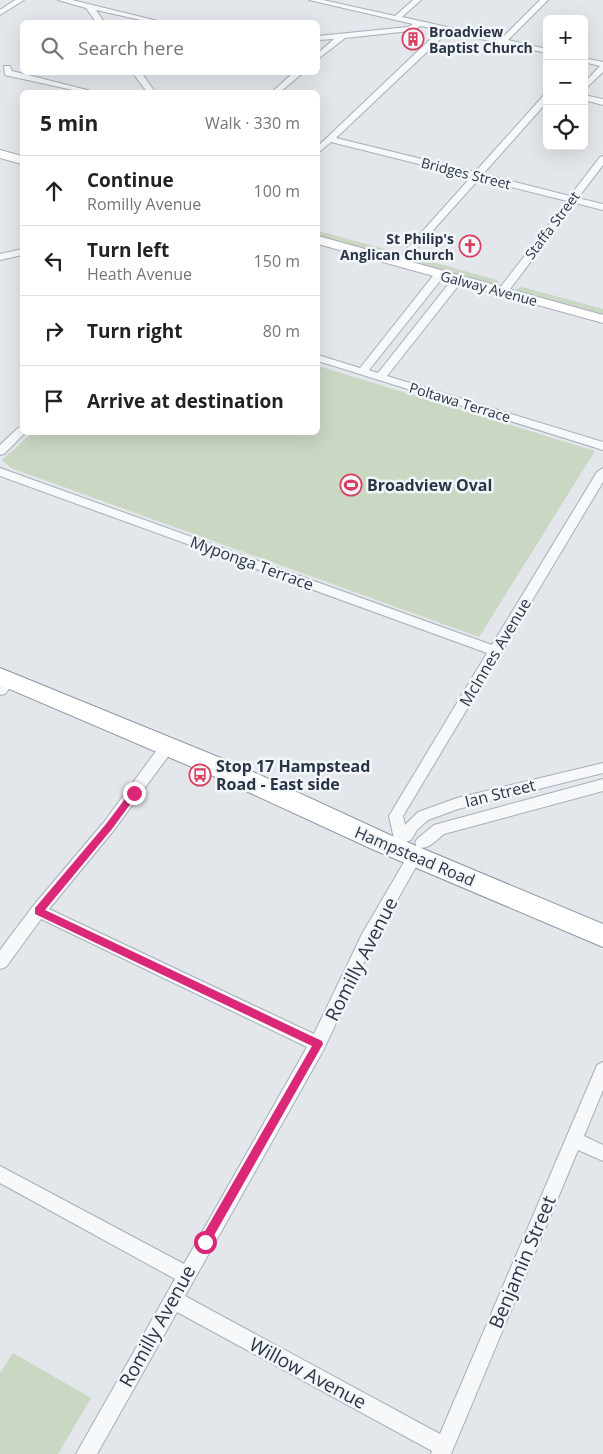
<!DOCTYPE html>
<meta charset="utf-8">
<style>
:root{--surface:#fff;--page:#f6f6f6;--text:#222;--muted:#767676;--line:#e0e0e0}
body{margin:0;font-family:"Open Sans",sans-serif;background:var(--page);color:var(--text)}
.controls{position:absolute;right:15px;top:15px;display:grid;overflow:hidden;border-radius:8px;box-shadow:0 5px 20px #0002}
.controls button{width:45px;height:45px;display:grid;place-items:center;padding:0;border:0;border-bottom:1px solid var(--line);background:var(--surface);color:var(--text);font:25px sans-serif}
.stop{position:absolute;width:15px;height:15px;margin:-11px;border:4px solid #db2777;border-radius:50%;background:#fff}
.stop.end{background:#db2777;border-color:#fff;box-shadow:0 1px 5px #0008}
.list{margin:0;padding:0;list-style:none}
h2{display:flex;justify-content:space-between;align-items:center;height:65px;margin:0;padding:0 20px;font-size:21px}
h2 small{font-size:16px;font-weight:400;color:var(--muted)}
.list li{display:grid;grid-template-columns:32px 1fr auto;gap:15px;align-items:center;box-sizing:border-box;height:70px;padding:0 20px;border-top:1px solid var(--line)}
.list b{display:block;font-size:19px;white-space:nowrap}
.list p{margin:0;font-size:16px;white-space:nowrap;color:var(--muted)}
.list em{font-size:16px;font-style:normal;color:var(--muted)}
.icon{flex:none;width:28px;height:28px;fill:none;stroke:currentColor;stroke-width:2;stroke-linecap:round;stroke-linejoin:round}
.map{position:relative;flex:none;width:603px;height:1454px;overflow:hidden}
.search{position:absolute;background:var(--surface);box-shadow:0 5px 20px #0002;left:20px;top:20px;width:300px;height:55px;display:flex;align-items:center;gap:12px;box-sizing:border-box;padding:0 18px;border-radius:8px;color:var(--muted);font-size:19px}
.panel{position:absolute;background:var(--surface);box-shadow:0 5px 20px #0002;left:20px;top:90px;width:300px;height:345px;border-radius:8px}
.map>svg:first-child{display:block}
.green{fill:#c9d7c3}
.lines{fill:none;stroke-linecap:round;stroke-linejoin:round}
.street-casing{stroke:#a7aeb7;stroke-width:2}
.secondary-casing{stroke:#a7aeb7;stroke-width:2}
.highway-casing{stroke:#8995a4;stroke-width:2}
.street{fill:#f6f8fa;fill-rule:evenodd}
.secondary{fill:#fff;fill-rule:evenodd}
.highway{fill:#fff;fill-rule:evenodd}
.route{fill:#db2777}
.labels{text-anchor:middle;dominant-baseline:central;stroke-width:5;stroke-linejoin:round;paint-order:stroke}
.far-poi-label{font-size:14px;font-weight:bold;fill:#293546;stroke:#f3f6f9;text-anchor:start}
.far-street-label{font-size:14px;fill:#293546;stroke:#f3f6f9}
.poi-label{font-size:16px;font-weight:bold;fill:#293546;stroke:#f3f6f9;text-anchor:start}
.street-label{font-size:16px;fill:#293546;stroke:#f3f6f9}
.near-street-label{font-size:19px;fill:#293546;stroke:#f3f6f9}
</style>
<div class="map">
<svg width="603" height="1454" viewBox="0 0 603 1454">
<rect width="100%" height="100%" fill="#e3e7ec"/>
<g class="green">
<path d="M318,231L396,252L398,255L391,259L318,238Z"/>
<path d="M421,259L497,280L499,282L495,286L414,263Z"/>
<path d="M522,287L603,309V317L515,292L518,288Z"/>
<path d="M318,366L595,451L479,637L11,468L2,460L32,433L318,432Z"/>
<path d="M13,1353L91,1398L58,1454H0V1373Z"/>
</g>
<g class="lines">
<g class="street-casing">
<g id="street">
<path d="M15,0H24L0,15V10Z"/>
<path d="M58,0H72L162,22H150L96,10L104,22H96L86,8Z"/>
<path d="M309,0H323L395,16L413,0H421L402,17L501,39L540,0H548L508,40L547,49V53L448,32L336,138L475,172L544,95H547V102L483,174L570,196L600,157L603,156V165L578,198L603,204V210L575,203L507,293H499V289L567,201L479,179L402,265H396V261L471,177L331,142L318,153V146L440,30L421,26L410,31L345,38L318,59V53L334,39L318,40V36L408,27L413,24Z"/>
<path d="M584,58L603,62V72L584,90V83L600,66L584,62Z"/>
<path d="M4,66H10L12,71L95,92H82L5,75Z"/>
<path d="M132,72H141L155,92H147Z"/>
<path d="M294,72H304L280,92H272Z"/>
<path d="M584,95L603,99V105L584,100Z"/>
<path d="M22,249V255L0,260V254Z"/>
<path d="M440,271L445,274L444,276L369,370L378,373L454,277H462V281L387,376L603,442V450L318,361V355L360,368L436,272Z"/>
<path d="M22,427V432H26L4,454L0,455V445L18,428Z"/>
<path d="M0,468L492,645L597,472L603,468V482L403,816L405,825L418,812L457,798L603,763V773L458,809L428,820L417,830L411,840L406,842L394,839L389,816L487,653L0,476Z"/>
<path d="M9,675L14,677L16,680L5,694L0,695V681Z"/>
<path d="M167,742L172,743L174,747L172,751L114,830L49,909L314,1034L362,934L410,852L415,850L420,852L422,856L373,943L324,1049L185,1296L440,1434L595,1070L597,1065L603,1062V1090L584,1136L603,1145V1161L578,1150L451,1454H431L432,1451L177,1312L97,1454H76L175,1279L0,1183V1166L184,1264L307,1047L41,919L6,967L0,969V950L33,906L104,822L162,743Z"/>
<path d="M603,779V791L444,834C436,840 428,851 417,847L415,843L417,839L434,825Z"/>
</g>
</g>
<g class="secondary-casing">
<g id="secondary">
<path d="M0,150L22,156V164L0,158Z"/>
<path d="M318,236L603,315V323L318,244Z"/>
</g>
</g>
<g class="highway-casing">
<path id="highway" d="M0,668L238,765L390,835L603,924V947L372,849L220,779L0,685Z"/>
</g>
<use href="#street" class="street"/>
<use href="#secondary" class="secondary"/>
<use href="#highway" class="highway"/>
</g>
<path class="route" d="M134,790L137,791V795L112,829L45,910L322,1041L323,1044L208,1246L205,1247L201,1246L199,1242L201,1238L312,1046L35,914V908L106,824L131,791Z"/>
<defs>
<g id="building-ring" transform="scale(1.125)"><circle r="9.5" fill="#f3f6f9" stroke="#da3f60" stroke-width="1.5"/><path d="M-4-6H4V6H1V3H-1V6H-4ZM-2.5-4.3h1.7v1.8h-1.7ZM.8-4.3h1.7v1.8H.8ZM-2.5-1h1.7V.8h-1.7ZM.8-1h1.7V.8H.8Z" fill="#da3f60"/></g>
<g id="church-ring" transform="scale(1.125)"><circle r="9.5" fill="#f3f6f9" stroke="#da3f60" stroke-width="1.5"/><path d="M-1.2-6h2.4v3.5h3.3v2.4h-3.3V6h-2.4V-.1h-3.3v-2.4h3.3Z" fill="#da3f60"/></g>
<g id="stadium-ring" transform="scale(1.125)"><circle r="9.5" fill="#f3f6f9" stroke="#da3f60" stroke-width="1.5"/><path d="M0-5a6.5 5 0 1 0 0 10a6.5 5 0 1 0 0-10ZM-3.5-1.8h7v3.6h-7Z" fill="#da3f60"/></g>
<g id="bus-ring" transform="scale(1.125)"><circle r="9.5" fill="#f3f6f9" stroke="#da3f60" stroke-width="1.5"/><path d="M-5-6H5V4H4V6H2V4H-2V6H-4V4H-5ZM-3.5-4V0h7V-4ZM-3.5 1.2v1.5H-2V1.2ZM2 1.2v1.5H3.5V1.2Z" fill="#da3f60"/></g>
</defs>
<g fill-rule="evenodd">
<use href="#building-ring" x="413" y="39"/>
<use href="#church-ring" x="470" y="246"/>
<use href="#stadium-ring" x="351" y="485"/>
<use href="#bus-ring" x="200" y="775"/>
</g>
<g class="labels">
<g class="far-poi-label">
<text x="429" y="31">Broadview<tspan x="429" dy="16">Baptist Church</tspan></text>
<text x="454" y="238" text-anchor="end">St Philip's<tspan x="454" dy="16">Anglican Church</tspan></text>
</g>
<g class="far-street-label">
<text transform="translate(466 173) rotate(14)">Bridges Street</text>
<text transform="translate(552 225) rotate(-53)">Staffa Street</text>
<text transform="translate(489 288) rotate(15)">Galway Avenue</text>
<text transform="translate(460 402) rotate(17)">Poltawa Terrace</text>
</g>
<g class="poi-label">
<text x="367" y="485">Broadview Oval</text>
<text x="216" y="766">Stop 17 Hampstead<tspan x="216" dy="18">Road - East side</tspan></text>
</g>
<g class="street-label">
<text transform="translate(252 563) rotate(20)">Myponga Terrace</text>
<text transform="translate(495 652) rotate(-59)">McInnes Avenue</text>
<text transform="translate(500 793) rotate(-14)">Ian Street</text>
<text transform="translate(415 856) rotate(23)">Hampstead Road</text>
</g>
<g class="near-street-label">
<text transform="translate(361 959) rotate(-63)">Romilly Avenue</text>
<text transform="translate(522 1262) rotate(-67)">Benjamin Street</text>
<text transform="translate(157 1326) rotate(-61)">Romilly Avenue</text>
<text transform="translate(308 1373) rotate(28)">Willow Avenue</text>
</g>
</g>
</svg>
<div class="controls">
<button>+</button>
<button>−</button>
<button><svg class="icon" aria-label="locate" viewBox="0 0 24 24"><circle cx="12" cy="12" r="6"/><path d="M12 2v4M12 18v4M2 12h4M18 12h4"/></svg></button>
</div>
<div class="stop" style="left:205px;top:1242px"></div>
<div class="stop end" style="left:134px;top:793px"></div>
<div class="search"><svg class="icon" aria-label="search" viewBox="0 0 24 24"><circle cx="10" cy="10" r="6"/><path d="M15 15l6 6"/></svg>Search here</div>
<section class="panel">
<h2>5 min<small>Walk · 330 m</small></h2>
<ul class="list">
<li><svg class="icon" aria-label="ahead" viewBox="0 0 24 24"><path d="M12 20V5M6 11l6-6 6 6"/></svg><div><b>Continue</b><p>Romilly Avenue</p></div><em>100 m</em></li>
<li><svg class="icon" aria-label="left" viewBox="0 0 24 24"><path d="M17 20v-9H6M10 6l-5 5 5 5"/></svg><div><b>Turn left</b><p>Heath Avenue</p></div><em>150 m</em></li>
<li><svg class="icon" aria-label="right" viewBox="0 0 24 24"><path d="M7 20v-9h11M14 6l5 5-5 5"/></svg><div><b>Turn right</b></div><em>80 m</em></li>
<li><svg class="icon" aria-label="arrive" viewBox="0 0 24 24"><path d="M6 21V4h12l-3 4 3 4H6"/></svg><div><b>Arrive at destination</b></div></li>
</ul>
</section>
</div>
